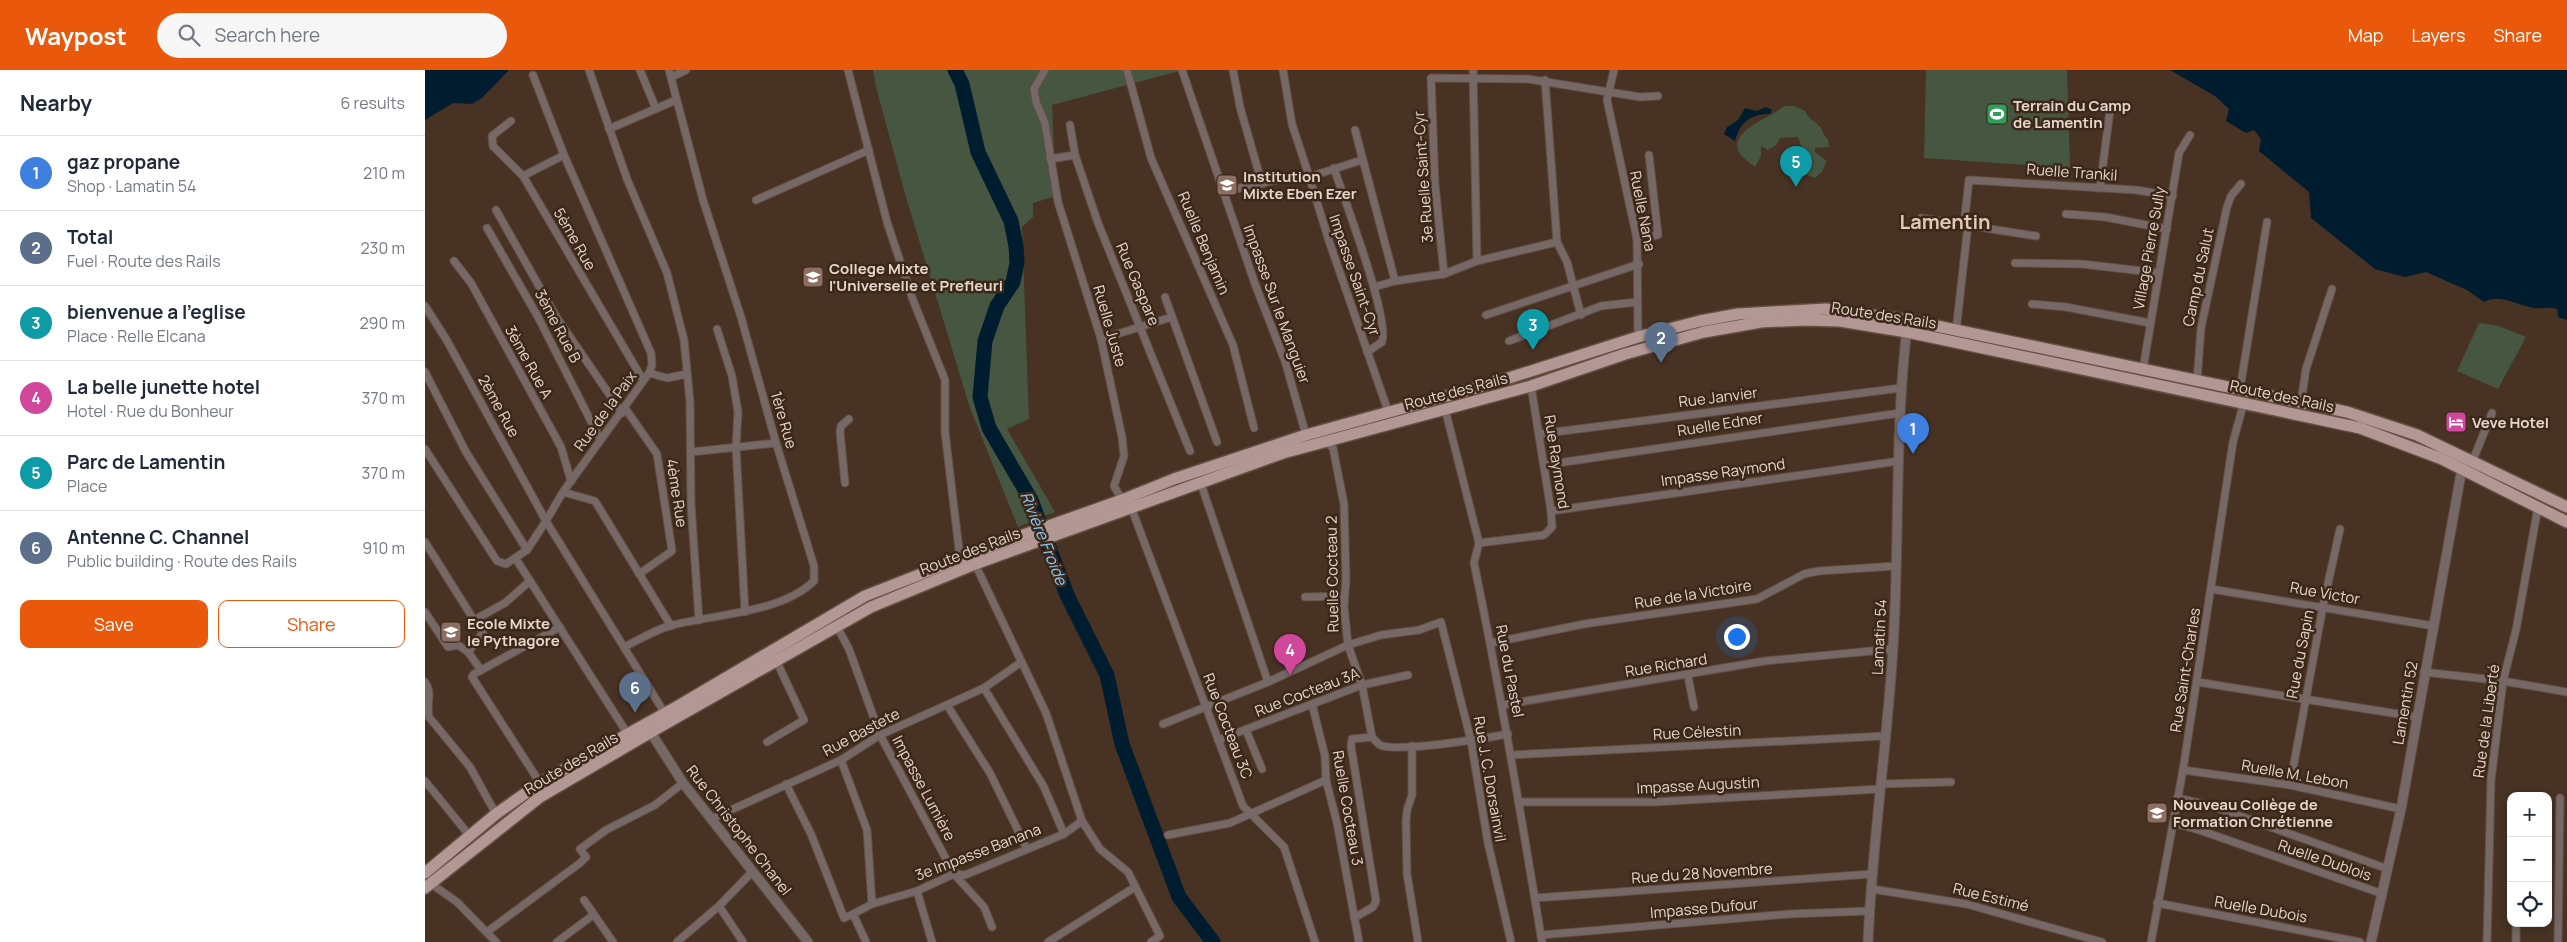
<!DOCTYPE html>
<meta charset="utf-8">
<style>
:root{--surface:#fff;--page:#f6f6f7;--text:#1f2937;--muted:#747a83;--line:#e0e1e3;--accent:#ea580c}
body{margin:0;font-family:Manrope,sans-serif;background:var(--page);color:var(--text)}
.controls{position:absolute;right:15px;bottom:15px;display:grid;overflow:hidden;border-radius:10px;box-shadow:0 2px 8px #0003}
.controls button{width:45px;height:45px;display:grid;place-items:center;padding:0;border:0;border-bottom:1px solid var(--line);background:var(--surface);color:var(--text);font:25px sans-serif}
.you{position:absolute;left:1311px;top:566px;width:18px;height:18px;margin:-12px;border:4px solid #fff;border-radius:50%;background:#1a73e8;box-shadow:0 0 0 8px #1a73e833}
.badge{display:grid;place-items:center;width:32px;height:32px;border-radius:50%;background:var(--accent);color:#fff;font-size:16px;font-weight:700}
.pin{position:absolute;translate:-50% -41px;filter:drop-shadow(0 1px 2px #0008)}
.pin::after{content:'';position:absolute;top:26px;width:18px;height:15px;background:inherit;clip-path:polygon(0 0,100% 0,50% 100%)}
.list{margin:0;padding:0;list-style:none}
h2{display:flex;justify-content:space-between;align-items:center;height:65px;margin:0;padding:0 20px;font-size:21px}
h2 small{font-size:16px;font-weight:400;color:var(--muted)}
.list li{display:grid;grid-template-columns:32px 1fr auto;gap:15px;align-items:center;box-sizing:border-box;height:75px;padding:0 20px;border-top:1px solid var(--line)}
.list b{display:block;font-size:19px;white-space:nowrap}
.list p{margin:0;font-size:16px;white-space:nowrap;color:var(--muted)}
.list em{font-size:16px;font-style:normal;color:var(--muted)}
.actions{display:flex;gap:10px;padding:15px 20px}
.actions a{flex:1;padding:11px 0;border:1px solid var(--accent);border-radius:10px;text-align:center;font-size:18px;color:var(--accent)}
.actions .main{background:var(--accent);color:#fff}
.icon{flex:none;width:28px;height:28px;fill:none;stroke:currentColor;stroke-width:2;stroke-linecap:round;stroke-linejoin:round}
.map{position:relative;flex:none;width:2142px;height:872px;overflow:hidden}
header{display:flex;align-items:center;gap:30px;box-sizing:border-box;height:70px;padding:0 25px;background:var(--accent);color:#fff}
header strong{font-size:24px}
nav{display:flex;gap:28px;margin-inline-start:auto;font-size:18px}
.search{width:350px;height:45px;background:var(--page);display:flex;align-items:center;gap:12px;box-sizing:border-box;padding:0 18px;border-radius:28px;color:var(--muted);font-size:19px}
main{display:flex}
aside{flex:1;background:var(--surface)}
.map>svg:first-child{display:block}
.green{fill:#475641}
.water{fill:#001d30}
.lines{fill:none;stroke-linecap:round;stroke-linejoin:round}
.river{stroke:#001d30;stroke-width:15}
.minor-casing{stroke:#635041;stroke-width:9}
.tertiary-casing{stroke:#635041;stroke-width:11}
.primary-casing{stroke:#635041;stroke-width:14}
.minor{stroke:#766866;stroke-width:7}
.tertiary{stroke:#766866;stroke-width:9}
.primary{stroke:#b39794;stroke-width:11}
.labels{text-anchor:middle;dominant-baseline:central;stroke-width:5;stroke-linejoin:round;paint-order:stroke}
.poi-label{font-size:15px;font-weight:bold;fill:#e4d6cc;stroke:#3c2819;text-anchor:start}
.street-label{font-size:15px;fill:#e4d6cc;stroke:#3c2819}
.water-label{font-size:16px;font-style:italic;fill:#87c8f6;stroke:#3c2819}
.district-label{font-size:20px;font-weight:bold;fill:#e3c8b5;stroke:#3c2819}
</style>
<header>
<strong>Waypost</strong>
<div class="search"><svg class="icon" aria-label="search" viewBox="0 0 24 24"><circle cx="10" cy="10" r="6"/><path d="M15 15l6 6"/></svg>Search here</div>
<nav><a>Map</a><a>Layers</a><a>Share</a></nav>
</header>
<main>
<aside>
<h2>Nearby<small>6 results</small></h2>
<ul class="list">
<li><span class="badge" style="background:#3f7fe0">1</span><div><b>gaz propane</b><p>Shop · Lamatin 54</p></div><em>210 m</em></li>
<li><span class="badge" style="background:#5c6f8a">2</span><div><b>Total</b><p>Fuel · Route des Rails</p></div><em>230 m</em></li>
<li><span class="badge" style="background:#0f9aa8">3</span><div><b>bienvenue a l'eglise</b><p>Place · Relle Elcana</p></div><em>290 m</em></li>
<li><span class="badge" style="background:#d1479c">4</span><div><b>La belle junette hotel</b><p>Hotel · Rue du Bonheur</p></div><em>370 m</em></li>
<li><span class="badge" style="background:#0f9aa8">5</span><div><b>Parc de Lamentin</b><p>Place</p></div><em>370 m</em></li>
<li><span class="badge" style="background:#5c6f8a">6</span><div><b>Antenne C. Channel</b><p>Public building · Route des Rails</p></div><em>910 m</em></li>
</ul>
<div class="actions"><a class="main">Save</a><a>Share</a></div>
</aside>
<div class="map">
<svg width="2142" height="872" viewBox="0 0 2142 872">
<rect width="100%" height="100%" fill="#473223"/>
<g class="green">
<path d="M448,0H758L627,35L631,126L608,133V147L597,157L604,349L582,359L630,442L593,457L545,338L480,124L451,17Z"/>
<path d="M1501,0H1642L1645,98L1499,88Z"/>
<path d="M1359,36H1369L1380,41C1385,51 1388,49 1394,56C1398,60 1398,65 1403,69L1404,77L1390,78V82L1402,91L1397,102L1390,108L1382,105C1377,90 1380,83 1373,67L1355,68L1351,75L1343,80L1336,76V86L1330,97C1325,93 1315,86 1313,80C1306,59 1348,47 1359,36Z"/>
<path d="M2054,253L2074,256L2101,267L2073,319L2032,301Z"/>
</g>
<g class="water">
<path d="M0,0H84L57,28L47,34L28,33L0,50Z"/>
<path d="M1745,0H2142V250L2133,247L2132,239C2124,236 2117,239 2109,238C2092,236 2076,223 2059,232L2042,220L2001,202L1980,207L1950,199L1886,148L1884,122L1834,81L1836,69L1829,60L1821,63L1801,51L1804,39L1790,26Z"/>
<path d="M1341,37L1347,40L1345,44C1326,44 1315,52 1310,71L1299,64L1302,57L1313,50L1320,38L1332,41Z"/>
</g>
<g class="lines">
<path class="river" d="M530,0L537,14L553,82L586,151L591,176L592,193L588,212L572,236L560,271L555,327L564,358L606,430L642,525L682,605L697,674L754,827L788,872"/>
<g class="minor-casing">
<g id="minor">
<path d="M164,0L202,109L242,203L259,270L265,332L266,434L274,550"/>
<path d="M215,0L231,39"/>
<path d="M423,0L462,152L488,230L520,310V362L535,488"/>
<path d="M620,0L609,19L611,32L620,53L633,132L676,269L697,367L699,386L689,416L697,430"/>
<path d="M702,0L726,88L808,275L829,358"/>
<path d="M757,0L830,214L860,291L881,365"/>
<path d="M808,0L815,37L837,114"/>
<path d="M858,0L867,54L883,103"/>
<path d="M1048,0L1052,191"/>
<path d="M1189,0L1182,30L1212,169L1213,267"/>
<path d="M108,5L139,85L226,283L227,295L224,303L138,422L121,451L239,642"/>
<path d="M247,7L261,0"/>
<path d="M1120,10L1132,172L1142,192L1156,245"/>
<path d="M86,51L67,66L68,76L98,106L218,310"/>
<path d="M645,55L650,85L673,153L765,381"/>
<path d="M184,59L251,30"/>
<path d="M930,60L970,211"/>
<path d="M625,89L650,85"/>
<path d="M909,98C919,129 965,248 957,272L942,282"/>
<path d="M98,106L139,85"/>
<path d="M884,107L937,90"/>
<path d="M1675,118L1685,40"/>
<path d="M797,122L883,103L904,171L963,341"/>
<path d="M331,130L444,80"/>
<path d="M71,140L132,248L197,343"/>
<path d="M1641,144L1680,147L1742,159"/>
<path d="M1496,148L1611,166"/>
<path d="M1539,154L1544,110L1711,120L1748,126"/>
<path d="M62,158L113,247L175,369"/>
<path d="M1212,169L1233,165L1224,85"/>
<path d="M29,191L46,213L136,377L146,411"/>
<path d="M1590,193L1657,194L1734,203"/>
<path d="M1019,204L1010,114L1006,8L1103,9L1215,27L1233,26"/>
<path d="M949,217L970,211L1019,204L1052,191L1132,172"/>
<path d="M740,227L792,372"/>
<path d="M1607,234L1641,237L1725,253"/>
<path d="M0,236L21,269L121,451L102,480L81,494L72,491L0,379"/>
<path d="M1061,245L1214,194"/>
<path d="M292,259L307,306L313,342L311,377L320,542"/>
<path d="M1531,261L1543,155"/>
<path d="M676,269L747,247"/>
<path d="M1084,271L1176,236L1212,232"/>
<path d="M1718,299L1754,83L1765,65"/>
<path d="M0,302L41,382L102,480"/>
<path d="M224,303L242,308L262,304"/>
<path d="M1772,311L1776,258L1802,137L1806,126L1816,114"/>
<path d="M1815,319L1842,152"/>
<path d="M1876,332L1881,299L1907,219"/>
<path d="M200,338L232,384L247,481L214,504"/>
<path d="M1020,339L1054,473L1049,493C1075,619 1096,745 1117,872"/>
<path d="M1114,364L1476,318"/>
<path d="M901,371L908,378L919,434L921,510L919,536L923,575L937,615L947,667"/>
<path d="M266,382L351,373"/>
<path d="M2048,390L2067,343"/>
<path d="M1119,395L1475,343"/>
<path d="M775,411L843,612"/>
<path d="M420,413L415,362L416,356L424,349"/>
<path d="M138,422L170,431L246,556"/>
<path d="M706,437L818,736L859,777L890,872"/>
<path d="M1126,441L1474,391"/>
<path d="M0,472L49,550"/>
<path d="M1054,473L1119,465L1127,457L1126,441L1106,316"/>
<path d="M91,489L202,663"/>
<path d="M550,494L621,643L657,751L675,779L703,802L735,866L726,872"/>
<path d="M1786,519L2009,556"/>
<path d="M880,527L919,526"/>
<path d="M0,542L23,577L33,575L43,582L56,600"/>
<path d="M411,555L424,579L455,665L529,804L559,837L567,857"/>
<path d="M1066,573L1159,554L1332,529L1379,504L1394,501L1471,496"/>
<path d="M199,577C214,570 231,559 248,555C291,544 356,543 389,511V496L351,373L316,247L278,130L244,0"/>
<path d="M43,582L58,563L49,550L80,533L105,511"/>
<path d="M1999,602L2078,611L2142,622"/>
<path d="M1263,606L1269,637"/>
<path d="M0,612C8,623 1,634 4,647L45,697L71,744"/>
<path d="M1772,612L1992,647"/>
<path d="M559,618L619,717L639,764"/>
<path d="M887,634L900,686L901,710L912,753L934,872"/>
<path d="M522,635L565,703L602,779"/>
<path d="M1077,635L1340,591L1468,579"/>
<path d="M738,654L843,612L923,575L956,565L994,560L1016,552L1046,671L1063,773L1086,872"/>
<path d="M821,660L837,699"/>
<path d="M793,670L937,615L983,605"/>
<path d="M342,672L379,650L351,590"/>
<path d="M987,676V725L982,740L981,752L982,804L993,872"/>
<path d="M1086,685L1459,666"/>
<path d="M416,690L442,760L447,834"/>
<path d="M1758,700L1865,715L1976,739"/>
<path d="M0,711L44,765"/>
<path d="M115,713L47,607L49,604L135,557"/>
<path d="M361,714L386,764L419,848L428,844L441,872"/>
<path d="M1455,714L1526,712"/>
<path d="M1865,715L1898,536L1915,459"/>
<path d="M1752,728L1787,736L1963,799"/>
<path d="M1093,732H1229L1455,719"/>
<path d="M286,749L416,690L455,665L559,618L595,593"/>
<path d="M1748,753L1774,760L1958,824"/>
<path d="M743,765L805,753L901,710"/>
<path d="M5,813L32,832L71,872"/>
<path d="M1447,819L1541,834L1677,872"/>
<path d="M492,821L507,872"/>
<path d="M1110,828L1447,804"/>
<path d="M159,830L188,872"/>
<path d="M1732,833L1935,872"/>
<path d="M294,836L318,872"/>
<path d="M428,844L447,834L492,821L529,804L540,805L639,764L657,751"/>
<path d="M929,848L948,837L951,831L926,676L927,669L947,667C949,669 952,673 955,675C971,683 1062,668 1083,664"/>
<path d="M2091,853V872"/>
<path d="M62,862L155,793L161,787L155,779L181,760L230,735L258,713"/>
<path d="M1116,865L1364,844L1444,841"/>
<path d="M132,872L168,845"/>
<path d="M252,872L294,836L327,802"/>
<path d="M623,872L710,817"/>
<path d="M1726,872L1758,700L1808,372L1819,332"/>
<path d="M2062,872L2066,710L2078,611L2091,560L2113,437"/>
<path d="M2133,872L2135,728"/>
</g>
</g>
<g class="tertiary-casing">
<g id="tertiary">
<path d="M223,658L258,713L383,872"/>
<path d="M1443,872C1447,774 1462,676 1468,578C1475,469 1469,359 1483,250"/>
<path d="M1946,872L1976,739L2037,398"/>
</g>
</g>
<g class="primary-casing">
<g id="primary">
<path d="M0,803L71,744L115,713L253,636L440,526L570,475L697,430L749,409L881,365L1062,315L1213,267L1275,251L1313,244L1401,239L1483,250L1922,342L1992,365L2142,437"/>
<path d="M0,818L115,727L226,662L446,537L550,494L858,383L1106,316L1200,284L1279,262L1336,252L1379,250L1415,251L1482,262L1935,358L2017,389L2142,452"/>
</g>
</g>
<use href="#minor" class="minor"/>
<use href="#tertiary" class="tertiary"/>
<use href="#primary" class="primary"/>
</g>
<defs>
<g id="stadium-square" transform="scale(1.125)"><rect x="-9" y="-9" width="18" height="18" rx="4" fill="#2e9e5b" stroke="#3c2819"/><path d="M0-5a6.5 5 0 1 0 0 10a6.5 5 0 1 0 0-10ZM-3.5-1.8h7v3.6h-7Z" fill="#fff"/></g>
<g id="school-square" transform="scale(1.125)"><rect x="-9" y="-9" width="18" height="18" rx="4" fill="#8d6e63" stroke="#3c2819"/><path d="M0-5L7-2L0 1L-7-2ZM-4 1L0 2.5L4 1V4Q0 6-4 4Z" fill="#fff"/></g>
<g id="hotel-square" transform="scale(1.125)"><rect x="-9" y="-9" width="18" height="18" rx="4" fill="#d1479c" stroke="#3c2819"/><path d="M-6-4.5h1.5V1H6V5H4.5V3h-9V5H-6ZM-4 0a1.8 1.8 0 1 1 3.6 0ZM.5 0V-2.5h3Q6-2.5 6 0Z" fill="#fff"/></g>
</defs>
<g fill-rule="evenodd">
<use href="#stadium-square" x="1572" y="44"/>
<use href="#school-square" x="802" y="115"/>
<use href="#school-square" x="388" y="207"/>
<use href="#hotel-square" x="2031" y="352"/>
<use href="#school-square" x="26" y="562"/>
<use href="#school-square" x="1732" y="743"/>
</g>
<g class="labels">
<g class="poi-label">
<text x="1588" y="35">Terrain du Camp<tspan x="1588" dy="17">de Lamentin</tspan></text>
<text x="818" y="106">Institution<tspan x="818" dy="17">Mixte Eben Ezer</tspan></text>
<text x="404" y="198">College Mixte<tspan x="404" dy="17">l'Universelle et Prefleuri</tspan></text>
<text x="2047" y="352">Veve Hotel</text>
<text x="42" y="553">Ecole Mixte<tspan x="42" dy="17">le Pythagore</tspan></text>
<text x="1748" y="734">Nouveau Collège de<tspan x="1748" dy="17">Formation Chrétienne</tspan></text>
</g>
<g class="street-label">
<text transform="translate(1647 102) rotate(4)">Ruelle Trankil</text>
<text transform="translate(998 107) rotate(-94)">3e Ruelle Saint-Cyr</text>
<text transform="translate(1218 141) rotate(79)">Ruelle Nana</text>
<text transform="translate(150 169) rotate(60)">5ème Rue</text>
<text transform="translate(779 173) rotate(67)">Ruelle Benjamin</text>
<text transform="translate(1724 178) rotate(-80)">Village Pierre Sully</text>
<text transform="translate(930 205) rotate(71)">Impasse Saint-Cyr</text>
<text transform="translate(1773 207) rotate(-78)">Camp du Salut</text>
<text transform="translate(713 214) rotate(67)">Rue Gaspare</text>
<text transform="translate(852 234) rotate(70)">Impasse Sur le Manguier</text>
<text transform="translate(1459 245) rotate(9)">Route des Rails</text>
<text transform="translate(133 256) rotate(62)">3ème Rue B</text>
<text transform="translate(685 256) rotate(74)">Ruelle Juste</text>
<text transform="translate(104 292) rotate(61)">3ème Rue A</text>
<text transform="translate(1031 321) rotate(-15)">Route des Rails</text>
<text transform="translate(1857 326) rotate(12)">Route des Rails</text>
<text transform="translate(1293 327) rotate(-7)">Rue Janvier</text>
<text transform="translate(74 336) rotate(61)">2ème Rue</text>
<text transform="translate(180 341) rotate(-54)">Rue de la Paix</text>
<text transform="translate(359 350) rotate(74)">1ère Rue</text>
<text transform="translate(1295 354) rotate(-9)">Ruelle Edner</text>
<text transform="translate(1132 392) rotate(81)">Rue Raymond</text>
<text transform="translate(1298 402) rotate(-8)">Impasse Raymond</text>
<text transform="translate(252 423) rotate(81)">4ème Rue</text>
<text transform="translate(545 481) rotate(-21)">Route des Rails</text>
<text transform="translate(907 504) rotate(-91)">Ruelle Cocteau 2</text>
<text transform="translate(1900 523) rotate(10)">Rue Victor</text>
<text transform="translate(1268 524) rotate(-9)">Rue de la Victoire</text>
<text transform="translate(1454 567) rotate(-87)">Lamatin 54</text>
<text transform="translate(1875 584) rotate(-79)">Rue du Sapin</text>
<text transform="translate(1241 595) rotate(-9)">Rue Richard</text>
<text transform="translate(1760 600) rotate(-81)">Rue Saint-Charles</text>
<text transform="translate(1085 601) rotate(79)">Rue du Pastel</text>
<text transform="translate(882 622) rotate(-21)">Rue Cocteau 3A</text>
<text transform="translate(1980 633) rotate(-80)">Lamentin 52</text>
<text transform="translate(2061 651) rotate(-82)">Rue de la Liberté</text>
<text transform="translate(803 656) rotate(69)">Rue Cocteau 3C</text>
<text transform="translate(436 662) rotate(-28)">Rue Bastete</text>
<text transform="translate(1272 662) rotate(-3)">Rue Célestin</text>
<text transform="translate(146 693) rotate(-31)">Route des Rails</text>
<text transform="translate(1870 704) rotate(10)">Ruelle M. Lebon</text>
<text transform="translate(1065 709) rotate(80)">Rue J. C. Dorsainvil</text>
<text transform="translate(1273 715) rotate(-3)">Impasse Augustin</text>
<text transform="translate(499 718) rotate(62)">Impasse Lumière</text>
<text transform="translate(923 738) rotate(80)">Ruelle Cocteau 3</text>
<text transform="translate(314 760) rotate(52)">Rue Christophe Chanel</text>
<text transform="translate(553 782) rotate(-21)">3e Impasse Banana</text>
<text transform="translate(1900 790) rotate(19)">Ruelle Dublois</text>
<text transform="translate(1277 803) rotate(-4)">Rue du 28 Novembre</text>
<text transform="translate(1566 827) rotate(14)">Rue Estimé</text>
<text transform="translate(1279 838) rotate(-5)">Impasse Dufour</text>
<text transform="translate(1836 839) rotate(10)">Ruelle Dubois</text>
</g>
<g class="water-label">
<text transform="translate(619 468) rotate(68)">Rivière Froide</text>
</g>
<g class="district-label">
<text x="1520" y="151">Lamentin</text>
</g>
</g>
</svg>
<div class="controls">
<button>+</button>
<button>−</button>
<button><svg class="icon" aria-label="locate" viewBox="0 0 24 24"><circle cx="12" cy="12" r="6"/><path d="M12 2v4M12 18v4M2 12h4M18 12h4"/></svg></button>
</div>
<div class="you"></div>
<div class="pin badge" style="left:1488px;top:384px;background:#3f7fe0">1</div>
<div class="pin badge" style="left:1236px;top:293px;background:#5c6f8a">2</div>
<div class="pin badge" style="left:1108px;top:280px;background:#0f9aa8">3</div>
<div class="pin badge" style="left:865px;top:605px;background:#d1479c">4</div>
<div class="pin badge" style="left:1371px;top:117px;background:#0f9aa8">5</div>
<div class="pin badge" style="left:210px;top:643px;background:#5c6f8a">6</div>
</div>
</main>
